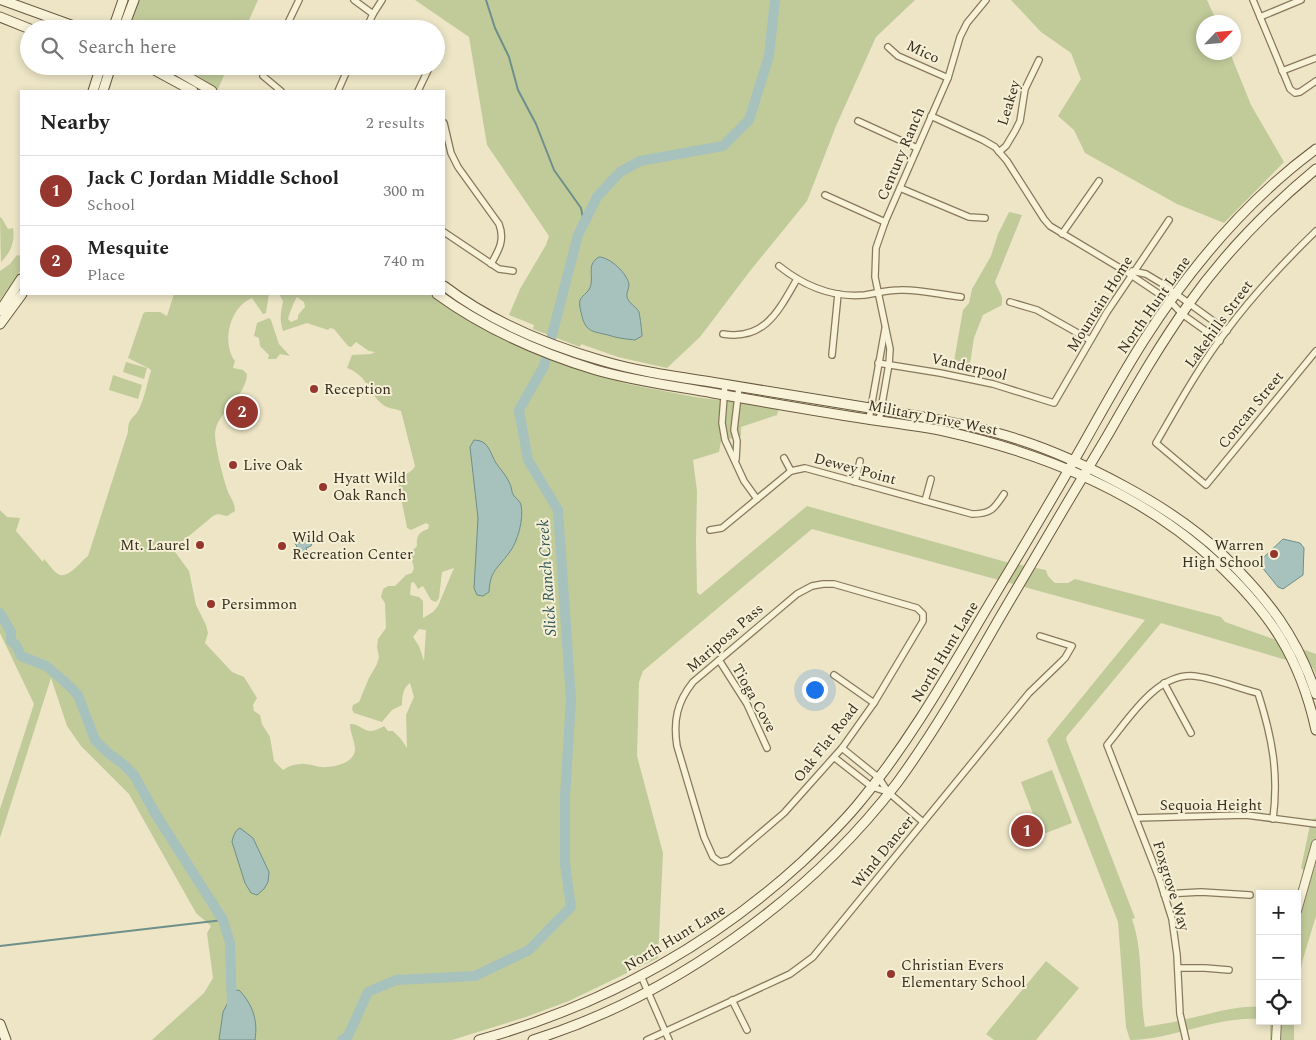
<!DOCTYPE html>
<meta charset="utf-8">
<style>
:root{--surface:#fff;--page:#f6f6f6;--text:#222;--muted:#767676;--line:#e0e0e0;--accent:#95372e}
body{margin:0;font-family:Spectral,serif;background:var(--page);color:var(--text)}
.controls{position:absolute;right:15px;bottom:15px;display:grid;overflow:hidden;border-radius:0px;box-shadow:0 2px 8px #0003}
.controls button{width:45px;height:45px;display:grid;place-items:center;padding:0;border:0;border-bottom:1px solid var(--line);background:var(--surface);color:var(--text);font:25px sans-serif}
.compass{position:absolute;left:1196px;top:15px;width:45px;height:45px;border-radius:50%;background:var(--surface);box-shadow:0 2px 8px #0003;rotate:64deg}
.you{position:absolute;left:814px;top:689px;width:18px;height:18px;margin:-12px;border:4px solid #fff;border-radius:50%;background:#1a73e8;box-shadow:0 0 0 8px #1a73e833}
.badge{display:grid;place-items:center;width:32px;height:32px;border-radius:50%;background:var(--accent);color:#fff;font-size:16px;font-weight:700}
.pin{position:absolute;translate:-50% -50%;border:2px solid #fff;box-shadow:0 1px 5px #0006}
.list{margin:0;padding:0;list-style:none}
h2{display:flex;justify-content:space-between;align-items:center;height:65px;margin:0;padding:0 20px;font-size:21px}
h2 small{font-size:16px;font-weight:400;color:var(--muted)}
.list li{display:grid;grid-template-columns:32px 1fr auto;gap:15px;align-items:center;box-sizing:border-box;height:70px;padding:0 20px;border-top:1px solid var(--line)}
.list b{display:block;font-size:19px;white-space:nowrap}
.list p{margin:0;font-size:16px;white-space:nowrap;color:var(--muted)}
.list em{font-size:16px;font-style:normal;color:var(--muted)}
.icon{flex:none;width:28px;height:28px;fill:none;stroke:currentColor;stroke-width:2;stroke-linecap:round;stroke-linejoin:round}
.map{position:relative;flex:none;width:1316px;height:1040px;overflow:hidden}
.search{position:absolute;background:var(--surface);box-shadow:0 2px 8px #0003;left:20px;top:20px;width:425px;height:55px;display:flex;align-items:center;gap:12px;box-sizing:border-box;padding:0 18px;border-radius:28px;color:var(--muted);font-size:19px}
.panel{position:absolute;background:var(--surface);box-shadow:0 2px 8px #0003;left:20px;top:90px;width:425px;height:205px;border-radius:0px}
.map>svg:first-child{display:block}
.green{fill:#c1cb9a;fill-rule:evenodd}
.water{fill:#a7c1bc;stroke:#6e8f8a}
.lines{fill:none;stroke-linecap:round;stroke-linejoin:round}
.stream{stroke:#6e8f8a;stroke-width:2}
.river{stroke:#a7c1bc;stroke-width:10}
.minor-casing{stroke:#88785c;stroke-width:8}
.tertiary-casing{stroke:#88785c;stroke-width:10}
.secondary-casing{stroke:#6a593f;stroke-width:11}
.minor{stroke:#f8f2d9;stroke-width:5.5}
.tertiary{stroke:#f8f2d9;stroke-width:8}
.secondary{stroke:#f8f2d9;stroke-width:9}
.poi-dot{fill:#95372e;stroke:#f5efd5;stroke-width:2}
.labels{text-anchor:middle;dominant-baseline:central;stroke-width:4;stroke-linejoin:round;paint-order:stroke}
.street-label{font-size:15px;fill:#392e1f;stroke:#f5efd5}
.poi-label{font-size:15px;fill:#392e1f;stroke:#f5efd5;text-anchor:start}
.water-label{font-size:16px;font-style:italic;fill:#2f5758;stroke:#f5efd5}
</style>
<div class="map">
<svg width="1316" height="1040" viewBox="0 0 1316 1040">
<rect width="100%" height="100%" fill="#ede5c6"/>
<g class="green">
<path d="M139,0H258L245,29H129Z"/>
<path d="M415,0H915L876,37L836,126L807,201L750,271L700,337L667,368L618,357L581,344L580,347L533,329L534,325L509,315L520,289L546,245L549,236L487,145L469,37Z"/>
<path d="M1011,0H1207L1217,22H1204V52L1230,53L1251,105L1284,162L1224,223L1177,204L1085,153L1074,130L1058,116L1081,79L1071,53L1041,32Z"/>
<path d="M183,66H228L218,89Z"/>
<path d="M1009,212L1022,215L995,282L1002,297V305L983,315L974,338L969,370L953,367L963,310L969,303L972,289L991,256L998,234Z"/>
<path d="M1,217L8,229L13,228C15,242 11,252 1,262L0,218Z"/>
<path d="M17,255L21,256V270L0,300V271L10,264Z"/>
<path d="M174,294H269L266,313L263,314L252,298C230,307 221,342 235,361L233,368L243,370L247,374C246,398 216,412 215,434C215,446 224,482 229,494C232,500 235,504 235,511L227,516L218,514L213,516L172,550L175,552L189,571L196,605L206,625L208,633L205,643L232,672L244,677L257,698L253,705L254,711L260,715L262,724L270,737L274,761L283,770C288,766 294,764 301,764C307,763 314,766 320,767C331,768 354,764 355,750C355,741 350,733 350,724C358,723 363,731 371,731C375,731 380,728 384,726L388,731H393L401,739L407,748L406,715L414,697L410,683C403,688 402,696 402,705L392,710L382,722L354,713L352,709L353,705L359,702L369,678L377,664L379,657L377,647L378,639L386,628L385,603L381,597L383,589L388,586H395L406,575L412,573L414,568L410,553L417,546C416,536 419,532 428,529L429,525L426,523L411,530L407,528L398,482C401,473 412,474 415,466L401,411C394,408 387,409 382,404C368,392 367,375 347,368L352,355L371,354L375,352L369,351L356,342L351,347L348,346L334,329L330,328L328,330L307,323L283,331C279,318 281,313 283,301L279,294H431L500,337L545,358L582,371L628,384L695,397L779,408L777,415L741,427V436L721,441L719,452L693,460L697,491L696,540L697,592L700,595L807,506L1006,562L1046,570L1048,576L1055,583H1068L1075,579L1221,617L1225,622L1316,654V675L1313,668L1161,623L1067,736L1066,739L1135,918L1132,919C1144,954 1139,991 1145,1027C1160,1024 1176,1022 1191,1018C1214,1013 1236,1005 1260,1007V1019C1215,1016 1172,1040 1130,1040L1126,1027L1118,922L1047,740L1145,620L812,529L643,671L639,682L637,756L663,853L658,958L569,1001L526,1017L452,1040H152L204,993L213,978L207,933L211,926L196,913L129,794L81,746L67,726L51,678L0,838V809L34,704L0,633V510L7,517L20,518L16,531L43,562L44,559C49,564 53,571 58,574C68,580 81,561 88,556L128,432C128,416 135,419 140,407C145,396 147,383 151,371L150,369L128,358L143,314L145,312H160L167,316ZM297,297L304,302L305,307L298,315V319L291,322L288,319C289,315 294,301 297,297ZM454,568L438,606L433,612L423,618V601L419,597L410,595L411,583L414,582L418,589L423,586L431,600L436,602L439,598L442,572ZM419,629L426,630L424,661L419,646L413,637Z"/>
<path d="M269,318L271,320L279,344L290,356L280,354L276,359H268L269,355L260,346L259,338L254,336L257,323Z"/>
<path d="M126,362L147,368L144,379L123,372Z"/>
<path d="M113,375L142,385L138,399L109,390Z"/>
<path d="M1052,770L1072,823L1041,835L1021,782Z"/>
<path d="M1316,818V916L1303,959L1297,985V894L1304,871L1301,868L1311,820Z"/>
<path d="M1046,961L1079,988L1036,1040H994L986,1034Z"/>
<rect x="1270" y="1021" width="24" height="19"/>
</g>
<g class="water">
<path d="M599,257C610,257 628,274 629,285C629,289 626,293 627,297C629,304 636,306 639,312C640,317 642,331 642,336L635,340C625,339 617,338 608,335C591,331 585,332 581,312C580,308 579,304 580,300C583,294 590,292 591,284C593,273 587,264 599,257Z"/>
<path d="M474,440C489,440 490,453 496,463C500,469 506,475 509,482C512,486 511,492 514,496C517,499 520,501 521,505C524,518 518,542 509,553C497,569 490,571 489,592L483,596L477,595L474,588L478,518L470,447Z"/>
<path d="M306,537H309L313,541L311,546L306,548L307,551L311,553L310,557L306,559L300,554L295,556L292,553L297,546L295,544L296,541L302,543Z"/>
<path d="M1283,539L1300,543L1304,548L1303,575L1283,589L1278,587L1261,566V560Z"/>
<path d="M240,828L253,838L269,872L268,882L264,889L257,895L251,893L245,883L232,842C233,837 235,830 240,828Z"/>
<path d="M239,990C253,1005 258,1020 255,1040H219L223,1012L234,991Z"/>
</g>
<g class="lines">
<g class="stream">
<path d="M486,0L495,28L509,57L518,90L536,124L554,170L581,208L584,223"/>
<path d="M0,946L223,920"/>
</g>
<g class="river">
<path d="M0,613L11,632V641L16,645L21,656L46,666L64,681L78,695L95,740L107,752L123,764L134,775L155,813L223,920L230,943L232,1007"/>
<path d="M342,1040L348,1036L368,992L396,980L475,976L529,950L571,907L565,864V796L571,700L558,510L528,460L519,410L544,366L578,235L597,197L620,172L640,161L723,146L749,120L769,56L775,0"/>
</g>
<g class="minor-casing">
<g id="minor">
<path d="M354,0L373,14"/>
<path d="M1253,0L1290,89L1295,93L1300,92L1316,81"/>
<path d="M1260,17L1301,0"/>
<path d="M285,29L299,0"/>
<path d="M366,29L373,14L382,0"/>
<path d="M888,47L898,56L948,78"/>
<path d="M268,66L263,76L281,91"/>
<path d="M1282,71L1316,58"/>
<path d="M338,91L349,66"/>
<path d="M418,91L430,66"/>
<path d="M931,116L983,140L995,147L1007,161L1044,219L1050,226L1125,271L1171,302L1182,314L1220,341"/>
<path d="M858,121L917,148"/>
<path d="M444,123L451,153L458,167L499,224C505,240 499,250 491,264"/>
<path d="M999,152L1006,146L1015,131L1020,121L1025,89L1039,60"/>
<path d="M900,188L969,217L985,218"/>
<path d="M825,195L885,222"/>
<path d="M1316,231C1284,262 1254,294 1227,330C1200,365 1178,405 1156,443L1206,485L1316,351"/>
<path d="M444,232L499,269L513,271"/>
<path d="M1062,234L1099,181"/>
<path d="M779,266C804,286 833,298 865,295C877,293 888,290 900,290C920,289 941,295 961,297"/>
<path d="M1132,271L1146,274L1161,283L1227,331"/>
<path d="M1010,302L1037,310L1090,340"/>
<path d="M723,334C765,341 779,310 797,279"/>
<path d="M832,355L838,294"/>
<path d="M878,363L940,373L993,384L1054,403L1107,312L1169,220"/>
<path d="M725,384L722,423L725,440L744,481L757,499"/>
<path d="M869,419L885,329"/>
<path d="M879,421L889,364L890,349L875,277L876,248L885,222L948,78L960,37L967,23L986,0"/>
<path d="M784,458L791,471"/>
<path d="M736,459L737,441L734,430L739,387"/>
<path d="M855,482L860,461"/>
<path d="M925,501L931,479"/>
<path d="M710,530L722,528L791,471L805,468L972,514C991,514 994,509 1004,494"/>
<path d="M823,584H834L917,608L923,614V621L874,703L842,748L784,813L729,860L720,862L713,857L704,837L677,746C673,721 677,702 693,682L797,594L812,586Z"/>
<path d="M719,660L747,704L767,748"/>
<path d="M834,675L874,703"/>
<path d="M1164,683L1191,733"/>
<path d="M842,748L879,778L888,792L923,822"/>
<path d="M835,758L872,787L888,792"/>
<path d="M1136,818L1246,815L1316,824"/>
<path d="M1164,894L1201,892L1250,895"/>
<path d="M1178,968H1205L1229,970"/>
<path d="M641,976L669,1040"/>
<path d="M732,1000L747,1030"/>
<path d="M647,1040L790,974L813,957L1029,693L1059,664L1065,658L1072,646L1040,636"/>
<path d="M1186,1040L1180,1014L1177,955L1172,919L1159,878L1107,745C1129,719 1156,673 1194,676C1214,678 1238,688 1258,693C1272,737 1279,773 1273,819"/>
</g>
</g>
<g class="tertiary-casing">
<g id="tertiary">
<path d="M1297,911L1316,844"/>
<path d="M1276,1040L1277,1021"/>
</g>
</g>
<g class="secondary-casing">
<g id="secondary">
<path d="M2,0L82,29"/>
<path d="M0,17L30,29"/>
<path d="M113,29L123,0"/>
<path d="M123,29L134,0"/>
<path d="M147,66L193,91"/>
<path d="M169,66L212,91"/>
<path d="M93,91L101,66"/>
<path d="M103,91L111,66"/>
<path d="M444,286C490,321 547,345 603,361C640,372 679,377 717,383C772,392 827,401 882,410C928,418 975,425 1020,440C1057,452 1091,468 1126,487C1161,506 1195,528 1225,557C1267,598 1297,636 1316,694"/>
<path d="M437,294C484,328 540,353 596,370C634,381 674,386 713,393C764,402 816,411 867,419C893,423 919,426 944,431C1043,453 1142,493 1217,563C1270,613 1300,657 1316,730"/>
<path d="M0,311L21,279"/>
<path d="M0,324L22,294"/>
<path d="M0,1024L6,1040"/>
<path d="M479,1040C601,1006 708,948 802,862C822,843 842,824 859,803C908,744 945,679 984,613C1016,559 1049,505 1080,450C1101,413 1121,376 1144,340C1190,268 1247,200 1316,149"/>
<path d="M533,1040C671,997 809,898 897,783C935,731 967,675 999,619C1034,559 1070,498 1106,438C1132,393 1158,347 1188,305C1224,254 1269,208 1316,169"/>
</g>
</g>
<use href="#minor" class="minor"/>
<use href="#tertiary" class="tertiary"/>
<use href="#secondary" class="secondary"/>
</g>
<g class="poi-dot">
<circle cx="314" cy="389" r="5"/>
<circle cx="233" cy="465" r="5"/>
<circle cx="323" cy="487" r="5"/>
<circle cx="200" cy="545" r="5"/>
<circle cx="282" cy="546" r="5"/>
<circle cx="1274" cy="554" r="5"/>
<circle cx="211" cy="604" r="5"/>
<circle cx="891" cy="974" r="5"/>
</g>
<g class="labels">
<g class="street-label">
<text transform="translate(923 52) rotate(25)">Mico</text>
<text transform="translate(1009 103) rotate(-73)">Leakey</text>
<text transform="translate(901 154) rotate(-67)">Century Ranch</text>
<text transform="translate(1100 304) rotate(-58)">Mountain Home</text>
<text transform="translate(1154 305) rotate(-55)">North Hunt Lane</text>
<text transform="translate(1219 324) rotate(-54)">Lakehills Street</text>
<text transform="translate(969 367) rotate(13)">Vanderpool</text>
<text transform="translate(1251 410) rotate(-51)">Concan Street</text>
<text transform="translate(933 418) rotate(11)">Military Drive West</text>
<text transform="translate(855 469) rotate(15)">Dewey Point</text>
<text transform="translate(725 638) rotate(-41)">Mariposa Pass</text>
<text transform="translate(945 652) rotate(-59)">North Hunt Lane</text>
<text transform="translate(754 698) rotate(61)">Tioga Cove</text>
<text transform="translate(826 743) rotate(-52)">Oak Flat Road</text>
<text x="1211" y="805">Sequoia Height</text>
<text transform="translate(883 852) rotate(-51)">Wind Dancer</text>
<text transform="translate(1171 886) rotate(73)">Foxgrove Way</text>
<text transform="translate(675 938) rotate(-31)">North Hunt Lane</text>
</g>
<g class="poi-label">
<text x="324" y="389">Reception</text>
<text x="243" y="465">Live Oak</text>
<text x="333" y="478">Hyatt Wild<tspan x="333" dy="17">Oak Ranch</tspan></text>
<text x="292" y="537">Wild Oak<tspan x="292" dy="17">Recreation Center</tspan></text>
<text x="190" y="545" text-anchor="end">Mt. Laurel</text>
<text x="1264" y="545" text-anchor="end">Warren<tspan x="1264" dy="17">High School</tspan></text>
<text x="221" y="604">Persimmon</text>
<text x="901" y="965">Christian Evers<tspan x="901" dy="17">Elementary School</tspan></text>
</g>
<g class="water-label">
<text transform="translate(547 578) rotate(-94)">Slick Ranch Creek</text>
</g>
</g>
</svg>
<div class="controls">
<button>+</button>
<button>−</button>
<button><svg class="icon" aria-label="locate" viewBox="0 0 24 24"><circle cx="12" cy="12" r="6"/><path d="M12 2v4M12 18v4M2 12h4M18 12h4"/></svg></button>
</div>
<svg class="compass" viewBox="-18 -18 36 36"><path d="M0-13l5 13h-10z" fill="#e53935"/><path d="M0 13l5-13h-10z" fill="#767676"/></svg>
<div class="you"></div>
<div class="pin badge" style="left:1027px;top:831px">1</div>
<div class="pin badge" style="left:242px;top:412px">2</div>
<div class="search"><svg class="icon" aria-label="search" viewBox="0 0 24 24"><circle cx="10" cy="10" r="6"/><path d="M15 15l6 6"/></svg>Search here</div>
<section class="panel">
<h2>Nearby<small>2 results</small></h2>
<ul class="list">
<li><span class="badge">1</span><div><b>Jack C Jordan Middle School</b><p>School</p></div><em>300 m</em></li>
<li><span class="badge">2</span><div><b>Mesquite</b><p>Place</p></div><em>740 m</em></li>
</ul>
</section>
</div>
